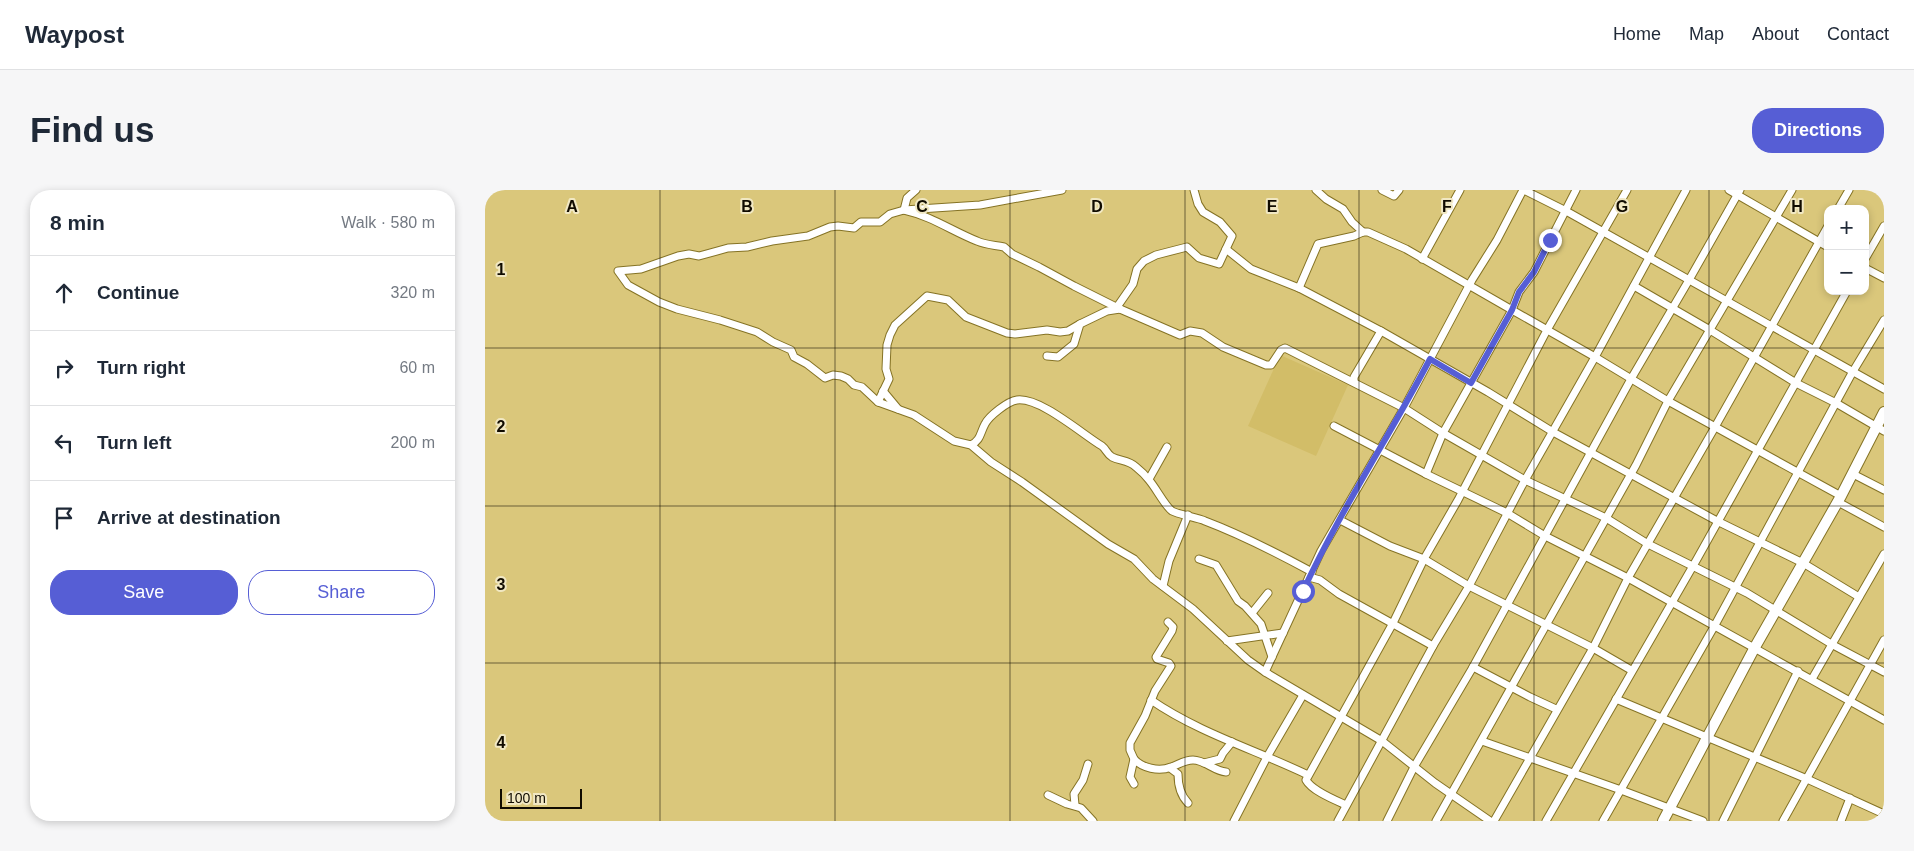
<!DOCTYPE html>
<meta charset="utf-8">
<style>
:root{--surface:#fff;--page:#f6f6f7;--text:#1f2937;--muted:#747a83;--line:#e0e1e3;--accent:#565ed5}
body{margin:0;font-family:Helvetica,sans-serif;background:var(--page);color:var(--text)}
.controls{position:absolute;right:15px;top:15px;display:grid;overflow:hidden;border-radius:10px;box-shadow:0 2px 8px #0003}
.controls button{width:45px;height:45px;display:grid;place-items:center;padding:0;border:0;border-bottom:1px solid var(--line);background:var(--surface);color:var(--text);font:25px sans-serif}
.scale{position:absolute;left:15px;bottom:12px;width:82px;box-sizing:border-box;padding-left:5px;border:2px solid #100b00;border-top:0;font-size:14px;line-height:18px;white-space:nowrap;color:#100b00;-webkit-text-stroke:4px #f1e8c3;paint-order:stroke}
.stop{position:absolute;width:15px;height:15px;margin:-11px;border:4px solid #565ed5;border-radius:50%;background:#fff}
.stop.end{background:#565ed5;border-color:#fff;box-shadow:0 1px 5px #0008}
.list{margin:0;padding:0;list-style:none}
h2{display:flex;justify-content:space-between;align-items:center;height:65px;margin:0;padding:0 20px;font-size:21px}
h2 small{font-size:16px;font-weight:400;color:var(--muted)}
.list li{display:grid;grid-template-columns:32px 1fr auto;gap:15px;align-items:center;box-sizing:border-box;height:75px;padding:0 20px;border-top:1px solid var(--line)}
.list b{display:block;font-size:19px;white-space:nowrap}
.list em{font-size:16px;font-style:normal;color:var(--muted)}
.actions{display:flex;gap:10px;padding:15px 20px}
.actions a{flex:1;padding:11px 0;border:1px solid var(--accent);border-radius:20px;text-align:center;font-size:18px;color:var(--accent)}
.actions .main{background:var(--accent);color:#fff}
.icon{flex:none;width:28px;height:28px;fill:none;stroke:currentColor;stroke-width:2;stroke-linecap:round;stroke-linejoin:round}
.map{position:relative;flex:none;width:1399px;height:631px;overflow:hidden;border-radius:20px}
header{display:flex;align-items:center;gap:30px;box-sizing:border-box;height:70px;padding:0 25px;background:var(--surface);border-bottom:1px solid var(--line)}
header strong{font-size:24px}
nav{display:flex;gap:28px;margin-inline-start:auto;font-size:18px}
.intro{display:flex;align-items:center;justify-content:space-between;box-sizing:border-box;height:120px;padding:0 30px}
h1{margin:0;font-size:35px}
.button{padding:12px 22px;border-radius:20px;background:var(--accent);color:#fff;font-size:18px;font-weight:700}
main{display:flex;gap:30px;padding:0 30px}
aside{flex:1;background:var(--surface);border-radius:20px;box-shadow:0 2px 8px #0003}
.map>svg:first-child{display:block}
.built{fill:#d2bd68}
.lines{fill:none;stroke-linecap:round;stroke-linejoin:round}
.street-casing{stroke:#857325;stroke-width:9}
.secondary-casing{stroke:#857325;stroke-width:12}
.street{stroke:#fff;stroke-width:7}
.secondary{stroke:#fff;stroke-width:10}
.route{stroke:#565ed5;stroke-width:6}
.grid{fill:none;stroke:#100b00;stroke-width:1;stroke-opacity:0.55}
.grid-label{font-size:16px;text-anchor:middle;font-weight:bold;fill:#100b00;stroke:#f1e8c3;stroke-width:4;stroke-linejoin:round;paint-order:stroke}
</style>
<header>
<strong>Waypost</strong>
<nav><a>Home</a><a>Map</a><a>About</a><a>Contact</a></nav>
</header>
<div class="intro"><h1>Find us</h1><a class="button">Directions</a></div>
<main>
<aside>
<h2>8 min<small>Walk · 580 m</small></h2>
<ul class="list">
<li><svg class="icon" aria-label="ahead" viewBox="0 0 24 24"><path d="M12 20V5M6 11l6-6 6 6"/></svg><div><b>Continue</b></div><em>320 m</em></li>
<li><svg class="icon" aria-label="right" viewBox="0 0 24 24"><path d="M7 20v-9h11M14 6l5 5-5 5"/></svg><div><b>Turn right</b></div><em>60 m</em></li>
<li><svg class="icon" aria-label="left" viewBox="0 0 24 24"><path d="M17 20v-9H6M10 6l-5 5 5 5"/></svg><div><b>Turn left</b></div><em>200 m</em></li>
<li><svg class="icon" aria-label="arrive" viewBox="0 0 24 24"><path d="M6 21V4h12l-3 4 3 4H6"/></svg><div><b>Arrive at destination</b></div></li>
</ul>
<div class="actions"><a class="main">Save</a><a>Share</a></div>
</aside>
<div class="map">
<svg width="1399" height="631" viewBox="0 0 1399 631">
<rect width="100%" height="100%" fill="#dac77b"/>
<path class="built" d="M795,165L863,195L831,266L763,236Z"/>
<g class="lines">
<g class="street-casing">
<g id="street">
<path d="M431,0L422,8L419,20C446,26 467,41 492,51C501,55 510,55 519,57L527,64L554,77L589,96L635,119"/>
<path d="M577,0L495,15L419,20L405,24L395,32H376L369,38L353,36L345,37L323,46L287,51L262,57L243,58L214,66L204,64L193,66L156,79L133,81L143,95L174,112L192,119L235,130L272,142L288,152L306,160L309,167L322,174L340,188L348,185L356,186L363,189L369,195L377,197L393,212L429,225L469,251L486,255L506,272L537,292L623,354L649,369L668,389L708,419L763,470L780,482L897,551L950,593L1005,631"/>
<path d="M831,0L841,9L858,19L867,32L878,42"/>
<path d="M897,0L909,6L914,0"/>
<path d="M1039,0L1081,21L1399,199"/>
<path d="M1091,0L1049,82L1034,102L1027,120L1110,167L1183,211L1356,306"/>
<path d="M1244,0L1343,57"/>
<path d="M1353,19L1364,0"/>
<path d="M741,59L766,79L814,98L896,141L1003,202L1068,242L1232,331L1318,373L1374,407"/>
<path d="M937,69L975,0"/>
<path d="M1380,69L1399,36"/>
<path d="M1380,78L1399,88"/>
<path d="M1149,96L1225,140L1311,193L1351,213L1399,241"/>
<path d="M814,98L833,54L869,46L878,42H883L921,59L1027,120L958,243L941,284"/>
<path d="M632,117L648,94L652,79L659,71L671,65L702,57L714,68L734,74L747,46L735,32L718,22L713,14L709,0"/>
<path d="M562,166L573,167L589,154L595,134L622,121L635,119L695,145L705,141L717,143L738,157L781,175H786L796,160L800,158L919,218L958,243L1040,290L1121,328L1163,354L1262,403L1348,455L1399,482"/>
<path d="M869,192V187L896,141"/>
<path d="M398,201L413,219"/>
<path d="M393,212L404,189L401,179L402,155L405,145L410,135L442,106L463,110L481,127L522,143L530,144L562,140L575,142L583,141L595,134"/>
<path d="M849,236L941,284L1022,323L1060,346L1143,388L1399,530"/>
<path d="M486,255C496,250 495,243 500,234C504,226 523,211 532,210C555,207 597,244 617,256C621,259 622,264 627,267C635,271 644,270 651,277C656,281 661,286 664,290C671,298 680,316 687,321C692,324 713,328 720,331C757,345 792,363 827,382"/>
<path d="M1368,284L1399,300"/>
<path d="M664,289L682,257"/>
<path d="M1353,312L1399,337"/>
<path d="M855,330L905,356L939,369L984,396L1108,458L1146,480"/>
<path d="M714,369L731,375L753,411L760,416L776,434L787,467"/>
<path d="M824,387L835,390L854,404L948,456"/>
<path d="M678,396L684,371L703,325"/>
<path d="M767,423L783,403"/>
<path d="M742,451L798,443"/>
<path d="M988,477L1045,507L1071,519"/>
<path d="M780,482L836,361L919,218L987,90L1012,50L1038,0"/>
<path d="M1327,489L1399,364"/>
<path d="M1131,509L1322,589L1399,624"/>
<path d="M666,510C714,543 771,560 823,585"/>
<path d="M997,551L1136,600L1218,631"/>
<path d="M649,569L645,560V553L660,526L670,501L686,476L684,473L672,469L671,467L687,441L688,437L683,432"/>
<path d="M719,573L735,569L738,563L747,552"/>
<path d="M685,578L693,584C693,595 695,605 703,613"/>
<path d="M649,594L645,587L649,569C657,578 674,582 686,577C693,575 699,570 708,570C720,570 729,581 741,582"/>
<path d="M563,605L582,614L596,618L608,631"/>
<path d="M590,615L589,604L598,590L603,574"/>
<path d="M861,615C850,610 827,601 821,590L908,433L939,369L973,310L1062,140L1142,0"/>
<path d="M749,631L782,567L818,505"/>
<path d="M853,631L948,456L984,396L1040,290L1110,167L1201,0"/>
<path d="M902,631L929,577L988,477L1146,189L1204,90L1255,0"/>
<path d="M951,631L1151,275L1183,211L1307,0"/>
<path d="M1009,631L1108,458L1143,388L1230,237L1343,36"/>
<path d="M1061,631L1212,369L1362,101"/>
<path d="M1118,631L1230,435L1367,183L1399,130"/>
<path d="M1238,631L1313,481"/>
<path d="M1298,631L1399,450"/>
<path d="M1356,631L1365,608"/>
</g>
</g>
<g class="secondary-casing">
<path id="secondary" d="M1178,631L1270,457L1356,306L1399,222"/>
</g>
<use href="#street" class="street"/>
<use href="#secondary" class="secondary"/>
</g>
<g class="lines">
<path class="route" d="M818,401C855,321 904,247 945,169L986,193L1027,120L1034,102L1049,82L1065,50"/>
</g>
<path class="grid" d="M175,0V631M350,0V631M525,0V631M700,0V631M874,0V631M1049,0V631M1224,0V631M0,158H1399M0,316H1399M0,473H1399"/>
<g class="grid-label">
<text x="87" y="22">A</text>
<text x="262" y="22">B</text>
<text x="437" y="22">C</text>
<text x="612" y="22">D</text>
<text x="787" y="22">E</text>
<text x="962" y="22">F</text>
<text x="1137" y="22">G</text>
<text x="1312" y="22">H</text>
<text x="16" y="85">1</text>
<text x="16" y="242">2</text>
<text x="16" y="400">3</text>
<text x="16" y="558">4</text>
</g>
</svg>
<div class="controls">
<button>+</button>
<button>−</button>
</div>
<div class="scale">100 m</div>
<div class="stop" style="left:818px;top:401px"></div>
<div class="stop end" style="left:1065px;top:50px"></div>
</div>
</main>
